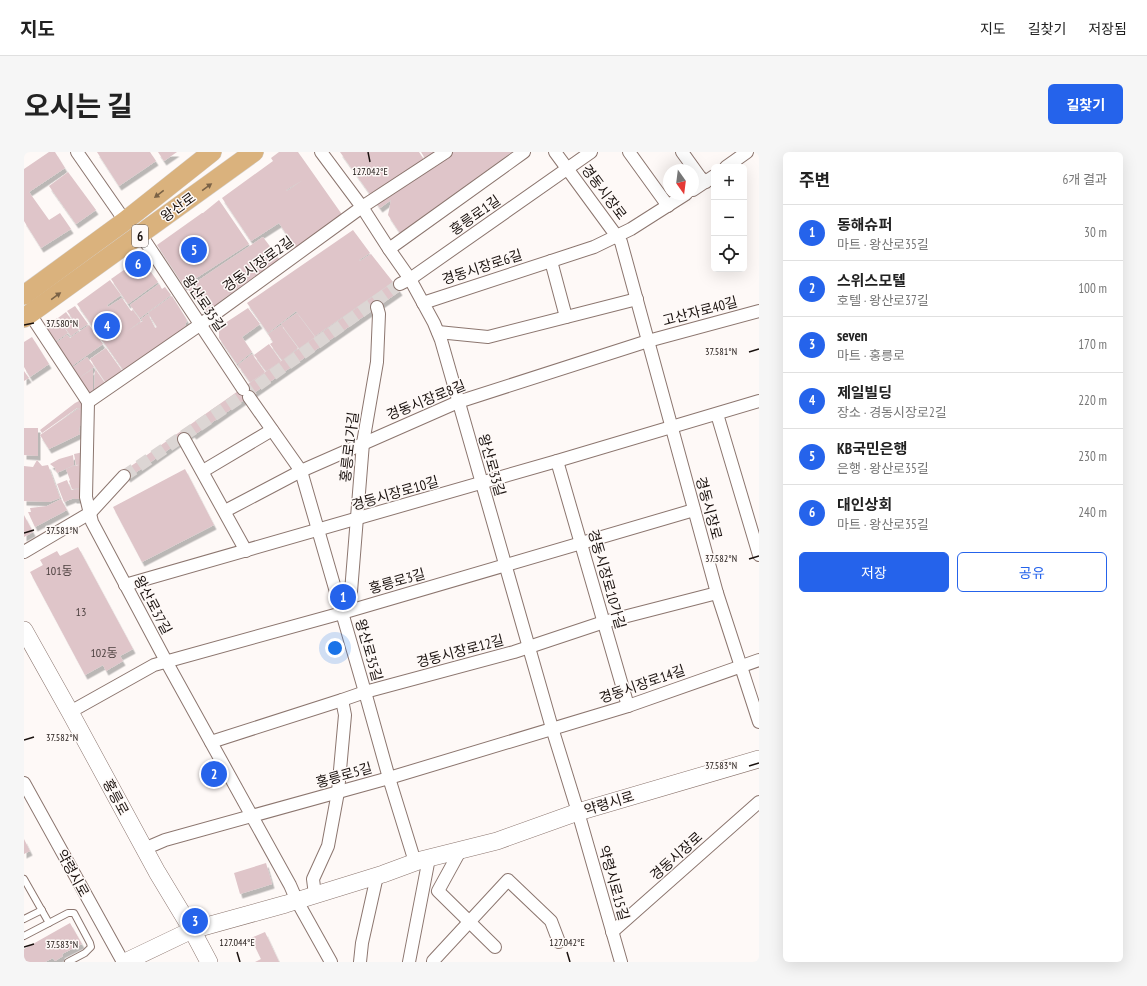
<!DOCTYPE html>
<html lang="ko">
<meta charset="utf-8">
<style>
:root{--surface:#fff;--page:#f6f6f6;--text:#222;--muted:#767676;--line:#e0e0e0;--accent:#2563eb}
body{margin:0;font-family:"PT Sans Narrow","Noto Sans KR",sans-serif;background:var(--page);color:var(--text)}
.controls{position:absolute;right:12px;top:12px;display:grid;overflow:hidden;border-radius:6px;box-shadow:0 4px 16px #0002}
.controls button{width:36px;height:36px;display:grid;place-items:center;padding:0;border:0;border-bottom:1px solid var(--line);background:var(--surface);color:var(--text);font:20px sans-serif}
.compass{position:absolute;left:639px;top:12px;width:36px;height:36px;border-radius:50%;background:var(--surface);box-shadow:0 4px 16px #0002;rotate:166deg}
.you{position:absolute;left:311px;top:496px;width:14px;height:14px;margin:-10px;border:3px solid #fff;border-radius:50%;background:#1a73e8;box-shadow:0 0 0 6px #1a73e833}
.badge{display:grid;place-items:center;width:26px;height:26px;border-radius:50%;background:var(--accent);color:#fff;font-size:13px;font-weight:700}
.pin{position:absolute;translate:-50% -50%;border:2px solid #fff;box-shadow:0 1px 4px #0006}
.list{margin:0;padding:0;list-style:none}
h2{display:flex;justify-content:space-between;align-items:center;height:52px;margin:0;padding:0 16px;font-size:17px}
h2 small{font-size:13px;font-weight:400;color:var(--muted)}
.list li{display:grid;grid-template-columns:26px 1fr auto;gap:12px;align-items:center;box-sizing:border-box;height:56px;padding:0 16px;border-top:1px solid var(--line)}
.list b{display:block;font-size:15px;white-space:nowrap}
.list p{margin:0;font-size:13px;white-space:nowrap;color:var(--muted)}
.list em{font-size:13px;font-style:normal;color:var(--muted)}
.actions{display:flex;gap:8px;padding:12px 16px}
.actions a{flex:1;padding:9px 0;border:1px solid var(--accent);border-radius:6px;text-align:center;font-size:14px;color:var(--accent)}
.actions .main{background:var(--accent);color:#fff}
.icon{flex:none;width:22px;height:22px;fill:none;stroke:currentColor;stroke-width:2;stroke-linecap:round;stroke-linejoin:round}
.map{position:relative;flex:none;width:735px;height:810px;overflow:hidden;border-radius:6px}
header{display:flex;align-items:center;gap:24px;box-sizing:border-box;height:56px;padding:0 20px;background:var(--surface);border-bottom:1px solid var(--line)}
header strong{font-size:19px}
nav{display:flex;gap:22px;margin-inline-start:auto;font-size:14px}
.intro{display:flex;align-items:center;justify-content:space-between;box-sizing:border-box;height:96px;padding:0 24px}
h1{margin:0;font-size:28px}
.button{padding:10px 18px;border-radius:6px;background:var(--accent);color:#fff;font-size:14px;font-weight:700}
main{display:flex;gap:24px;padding:0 24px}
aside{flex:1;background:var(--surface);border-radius:6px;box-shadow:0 4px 16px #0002}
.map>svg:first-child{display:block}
.building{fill:#dfc5c9;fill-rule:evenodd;filter:url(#shadow)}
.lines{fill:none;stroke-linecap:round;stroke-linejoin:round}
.minor-tunnel{stroke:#dcd6d4;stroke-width:12;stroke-dasharray:12 6;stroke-linecap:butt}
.service-casing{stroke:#8c766f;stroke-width:8}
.minor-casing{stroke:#8c766f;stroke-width:14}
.secondary-casing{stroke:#8c766f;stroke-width:18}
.primary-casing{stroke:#d6d4d4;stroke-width:20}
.service{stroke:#fff;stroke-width:6}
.minor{stroke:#fff;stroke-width:12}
.secondary{stroke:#fff;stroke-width:17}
.primary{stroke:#dab27d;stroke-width:19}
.oneway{fill:#7a6246}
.ticks{fill:none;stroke:#1a120f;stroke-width:1.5}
.labels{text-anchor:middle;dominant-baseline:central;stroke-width:3;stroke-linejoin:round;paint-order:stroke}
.number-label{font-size:12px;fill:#4b3f3e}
.shield{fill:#fef9f7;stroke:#5e5755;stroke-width:1}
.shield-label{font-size:13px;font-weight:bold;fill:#1a120f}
.street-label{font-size:14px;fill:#1a120f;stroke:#fef9f7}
.ticks-label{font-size:10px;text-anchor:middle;fill:#1a120f;stroke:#fef9f7;stroke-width:3;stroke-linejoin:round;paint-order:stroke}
</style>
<header>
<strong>지도</strong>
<nav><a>지도</a><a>길찾기</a><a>저장됨</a></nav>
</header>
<div class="intro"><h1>오시는 길</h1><a class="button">길찾기</a></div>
<main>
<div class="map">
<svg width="735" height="810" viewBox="0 0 735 810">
<defs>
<filter id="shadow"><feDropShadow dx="2.5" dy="4.5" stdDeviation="0" flood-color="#0004"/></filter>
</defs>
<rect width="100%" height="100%" fill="#fef9f7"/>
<g class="building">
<path d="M25,0H31L41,16L5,40L25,68L36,61L47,77L17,96L0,69V17Z"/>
<path d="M73,0H126L132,9L95,34Z"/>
<path d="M134,0H153L140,9Z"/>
<path d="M255,0H274L319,64L273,98L255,71L227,89L198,46L249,9L247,6ZM279,28L263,39L262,38Z"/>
<path d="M316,0H395L401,9L402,8L397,0H488L376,81L364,63L367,48L356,56Z"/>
<path d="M44,20L72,58L52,72L25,34Z"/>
<path d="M195,48L225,92L160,134L133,93L178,61H179Z"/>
<path d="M329,78L346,101L335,108L336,109L347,102L369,130L291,184L272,159L244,181L223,151Z"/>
<path d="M239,85L256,108L199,147L182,162L163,136Z"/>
<path d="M117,106L134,130L104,152L87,127Z"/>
<path d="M86,128L97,143L83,153L84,155L98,146L107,159L109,158L117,169L102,180L119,169L117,167L124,162L131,176L133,175L124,161L148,144L163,168L160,177L100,219L53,152Z"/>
<path d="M370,130L376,139L170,283L168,281L104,326L100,319Z"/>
<path d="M135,132L138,137L141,135L147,143L116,166L106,153Z"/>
<path d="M51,154L64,172L56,177L43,159Z"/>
<path d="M224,156L236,172L218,185L228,200L213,212L195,186V175Z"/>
<path d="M42,160L55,178L47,184L34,166Z"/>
<path d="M273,161L291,185L275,196L257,172Z"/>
<path d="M33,166L44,181L29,191L19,177Z"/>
<path d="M65,173L79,192L45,216L29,193L43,183L46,186Z"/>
<path d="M257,173L274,196L258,208L246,192L249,190L244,182Z"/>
<path d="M8,185L25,212L6,225L0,215V190Z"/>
<path d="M245,192L257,209L242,219L230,203Z"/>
<path d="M82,196L99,220L82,231L66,207Z"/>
<path d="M228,202L241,220L226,230L214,213Z"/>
<path d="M63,205L70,215L55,226L48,216Z"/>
<path d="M69,217V242L64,244L55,226Z"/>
<path d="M72,218L83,234L70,240L71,219Z"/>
<path d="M0,219L5,226L0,229Z"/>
<path d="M57,248V257L53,256L18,281L16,278L51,251Z"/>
<path d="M54,257L57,258L59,262L55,278L56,282L25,297L16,283Z"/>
<path d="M0,276H14V304L0,303Z"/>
<path d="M60,300L61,312L52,313L50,302Z"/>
<path d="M49,303L50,313L33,321L31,316L26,312L35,307Z"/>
<path d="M13,308L18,314L24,313L36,346L25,350L0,349V314L9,315Z"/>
<path d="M56,313L57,336L48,337L45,329L46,328L42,317L49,314Z"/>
<path d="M161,317L190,373L118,410L89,355Z"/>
<path d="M43,328L47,338L57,337L56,347H50V346L40,350L33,332Z"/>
<path d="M37,347L43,358L11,375L4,360H7L6,356L23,354Z"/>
<path d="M0,363L9,380L0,385Z"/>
<path d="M54,395L109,497L96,504L99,509L82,519L79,513L61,523L6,420L19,413L16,408L33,399L36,404Z"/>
<path d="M0,687L6,699L0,702Z"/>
<path d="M242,711L248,732L216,742L210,721Z"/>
<path d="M46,771L58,792L38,802L39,804L31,809L29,806L21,810H0V797Z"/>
<path d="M241,780L255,810H231L237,807L227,786Z"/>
</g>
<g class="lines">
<path class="minor-tunnel" d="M100,324L223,241L376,132"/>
<g class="service-casing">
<g id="service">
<path d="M0,727L25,771"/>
<path d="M0,767L18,758"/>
<path d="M0,784L44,761H50L66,791L67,795L61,801L44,810"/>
</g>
</g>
<g class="minor-casing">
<g id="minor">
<path d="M53,0L101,69"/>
<path d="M297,0L338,55L365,97L386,127L410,171L417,188L528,576L554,660L597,810"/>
<path d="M531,0L597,90L693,441L735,570"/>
<path d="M605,0L644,54"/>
<path d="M658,0L676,25L682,30"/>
<path d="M702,15L723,0"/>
<path d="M669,38L690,24"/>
<path d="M117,83L219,237"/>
<path d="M365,97L500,0"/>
<path d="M527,109L542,165"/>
<path d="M376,132L386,127L567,0"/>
<path d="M399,151L570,95L607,77L662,42"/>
<path d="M6,162L64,250L62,345L68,370L142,509L266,733L273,749L307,810"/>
<path d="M414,180L464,185L613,147"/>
<path d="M225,245L277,319L341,540L365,626L391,710"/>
<path d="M64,250L177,172L338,55L422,0"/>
<path d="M693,262L735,403"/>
<path d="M160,287L222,399"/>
<path d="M533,309L604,554"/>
<path d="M179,319L248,278"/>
<path d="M201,359L277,319L434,250L624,189L735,159"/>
<path d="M0,400L66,361L100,324"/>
<path d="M101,433L533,309L735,249"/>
<path d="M318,461L326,452L339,291L353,210L355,162L353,155"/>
<path d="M46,560L130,513L318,461L670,358"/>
<path d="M187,590L318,548L341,540L490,500L580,470L693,441"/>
<path d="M0,631L99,810"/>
<path d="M120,697L141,688L365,626L604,554L735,508"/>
<path d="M436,699L414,739L471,795"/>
<path d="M291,743L289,727L304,694L314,640L321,563L318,548"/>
<path d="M588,780L735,650"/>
<path d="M409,809L484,728L527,769L535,790"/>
<path d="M336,810L338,791L353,724"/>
<path d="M385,810L405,706"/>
</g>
</g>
<g class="secondary-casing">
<g id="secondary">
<path d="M0,478L46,560L133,720L168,778L185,810"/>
<path d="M101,810L168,778L262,752L359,722L397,708L473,689L554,660L735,607"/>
</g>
</g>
<g class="primary-casing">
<g id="primary">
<path d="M0,143L101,69L188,0"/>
<path d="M0,166L230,0"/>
</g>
</g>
<use href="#service" class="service"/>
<use href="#minor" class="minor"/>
<use href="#secondary" class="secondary"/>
<use href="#primary" class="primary"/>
</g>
<defs><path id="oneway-solid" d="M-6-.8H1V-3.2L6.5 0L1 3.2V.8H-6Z"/></defs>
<g class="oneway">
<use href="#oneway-solid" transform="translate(183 35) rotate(-36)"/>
<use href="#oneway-solid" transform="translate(135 42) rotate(142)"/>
<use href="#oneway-solid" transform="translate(32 144) rotate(-36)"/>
</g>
<path class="ticks" d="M344,0L346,10M0,173L10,171M725,200L735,197M0,381L10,378M725,407L735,404M0,588L10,585M725,614L735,611M0,795L10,792M213,800L216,810M543,800L546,810"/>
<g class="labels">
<g class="number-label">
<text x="35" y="418">101동</text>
<text x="57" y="459">13</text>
<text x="80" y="500">102동</text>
</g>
<rect class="shield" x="108" y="73" width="16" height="22" rx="3"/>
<g class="shield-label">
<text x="116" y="84">6</text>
</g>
<g class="street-label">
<text transform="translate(580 40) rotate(53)">경동시장로</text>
<text transform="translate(154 55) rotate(-36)">왕산로</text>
<text transform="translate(451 63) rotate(-35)">홍릉로1길</text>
<text transform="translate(234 112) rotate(-36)">경동시장로2길</text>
<text transform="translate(458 115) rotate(-18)">경동시장로6길</text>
<text transform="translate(180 151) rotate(56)">왕산로35길</text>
<text transform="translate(676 159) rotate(-15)">고산자로40길</text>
<text transform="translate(402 248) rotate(-22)">경동시장로8길</text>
<text transform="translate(325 295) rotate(-83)">홍릉로1가길</text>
<text transform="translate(468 313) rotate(74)">왕산로33길</text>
<text transform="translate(371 341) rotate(-16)">경동시장로10길</text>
<text transform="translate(685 356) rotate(75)">경동시장로</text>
<text transform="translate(583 427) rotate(74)">경동시장로10가길</text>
<text transform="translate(373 429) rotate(-16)">홍릉로3길</text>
<text transform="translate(129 453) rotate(62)">왕산로37길</text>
<text transform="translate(345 498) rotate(74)">왕산로35길</text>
<text transform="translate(436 499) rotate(-15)">경동시장로12길</text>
<text transform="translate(618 532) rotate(-19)">경동시장로14길</text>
<text transform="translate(320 623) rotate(-16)">홍릉로5길</text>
<text transform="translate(92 645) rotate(62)">홍릉로</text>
<text transform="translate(585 651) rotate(-17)">약령시로</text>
<text transform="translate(652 704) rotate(-42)">경동시장로</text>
<text transform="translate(49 721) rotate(61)">약령시로</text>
<text transform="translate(590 731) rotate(74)">약령시로15길</text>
</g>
</g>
<g class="ticks-label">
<text x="346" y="23">127.042°E</text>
<text x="38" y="175">37.580°N</text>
<text x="697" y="203">37.581°N</text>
<text x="38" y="382">37.581°N</text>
<text x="697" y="410">37.582°N</text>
<text x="38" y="589">37.582°N</text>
<text x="697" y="617">37.583°N</text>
<text x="213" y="794">127.044°E</text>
<text x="543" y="794">127.042°E</text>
<text x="38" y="796">37.583°N</text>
</g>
</svg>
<div class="controls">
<button>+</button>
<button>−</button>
<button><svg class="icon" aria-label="locate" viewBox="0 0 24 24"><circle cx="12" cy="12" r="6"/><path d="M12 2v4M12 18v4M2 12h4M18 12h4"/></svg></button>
</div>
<svg class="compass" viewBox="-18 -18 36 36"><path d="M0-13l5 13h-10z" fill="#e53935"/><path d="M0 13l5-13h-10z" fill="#767676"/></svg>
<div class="you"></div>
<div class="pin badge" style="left:319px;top:445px">1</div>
<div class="pin badge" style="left:190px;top:622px">2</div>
<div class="pin badge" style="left:171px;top:769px">3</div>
<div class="pin badge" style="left:83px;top:174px">4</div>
<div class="pin badge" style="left:170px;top:98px">5</div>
<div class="pin badge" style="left:114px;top:112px">6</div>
</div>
<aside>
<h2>주변<small>6개 결과</small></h2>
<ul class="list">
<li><span class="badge">1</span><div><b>동해슈퍼</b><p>마트 · 왕산로35길</p></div><em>30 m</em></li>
<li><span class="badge">2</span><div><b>스위스모텔</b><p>호텔 · 왕산로37길</p></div><em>100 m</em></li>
<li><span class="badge">3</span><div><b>seven</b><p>마트 · 홍릉로</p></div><em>170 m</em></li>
<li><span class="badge">4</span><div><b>제일빌딩</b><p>장소 · 경동시장로2길</p></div><em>220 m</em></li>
<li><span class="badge">5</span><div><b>KB국민은행</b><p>은행 · 왕산로35길</p></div><em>230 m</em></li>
<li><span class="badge">6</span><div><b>대인상회</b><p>마트 · 왕산로35길</p></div><em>240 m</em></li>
</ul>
<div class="actions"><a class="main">저장</a><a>공유</a></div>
</aside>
</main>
